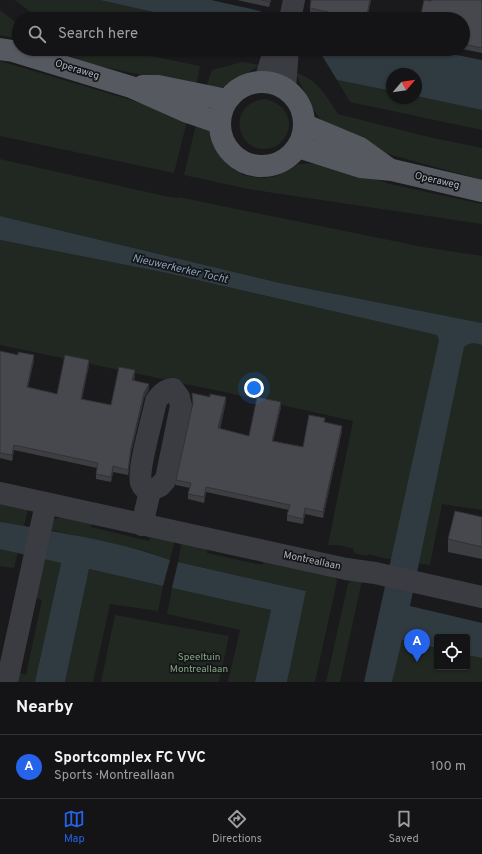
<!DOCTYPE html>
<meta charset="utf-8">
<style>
:root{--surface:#141416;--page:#1d1d1f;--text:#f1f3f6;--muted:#9d9ea1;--line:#333335;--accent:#2563eb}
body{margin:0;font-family:Overpass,sans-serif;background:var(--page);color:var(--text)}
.controls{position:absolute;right:12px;bottom:12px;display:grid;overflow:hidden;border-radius:4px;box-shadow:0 1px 3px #0004}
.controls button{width:36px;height:36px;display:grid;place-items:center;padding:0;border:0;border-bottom:1px solid var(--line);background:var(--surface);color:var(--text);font:20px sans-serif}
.compass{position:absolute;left:386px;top:68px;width:36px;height:36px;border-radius:50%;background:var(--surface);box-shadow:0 1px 3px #0004;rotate:61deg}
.you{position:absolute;left:254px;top:388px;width:14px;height:14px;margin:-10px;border:3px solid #fff;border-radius:50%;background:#1a73e8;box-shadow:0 0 0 6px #1a73e833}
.badge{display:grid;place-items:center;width:26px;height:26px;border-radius:50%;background:var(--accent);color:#fff;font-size:13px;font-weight:700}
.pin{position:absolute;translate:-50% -33px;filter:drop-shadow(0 1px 2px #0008)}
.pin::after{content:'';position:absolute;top:21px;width:14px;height:12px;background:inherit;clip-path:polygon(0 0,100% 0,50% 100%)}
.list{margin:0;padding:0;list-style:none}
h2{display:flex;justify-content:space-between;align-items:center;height:52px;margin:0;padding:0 16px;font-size:17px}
h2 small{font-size:13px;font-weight:400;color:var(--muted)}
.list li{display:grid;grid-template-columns:26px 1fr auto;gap:12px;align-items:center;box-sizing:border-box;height:64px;padding:0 16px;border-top:1px solid var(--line)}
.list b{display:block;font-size:15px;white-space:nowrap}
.list p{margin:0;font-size:13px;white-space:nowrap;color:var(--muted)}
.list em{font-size:13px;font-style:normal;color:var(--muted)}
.icon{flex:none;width:22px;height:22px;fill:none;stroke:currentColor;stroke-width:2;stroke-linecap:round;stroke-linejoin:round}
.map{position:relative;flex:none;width:482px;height:682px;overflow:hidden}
.search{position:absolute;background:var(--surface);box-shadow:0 1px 3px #0004;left:12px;right:12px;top:12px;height:44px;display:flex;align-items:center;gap:10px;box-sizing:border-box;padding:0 14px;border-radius:22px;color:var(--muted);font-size:15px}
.sheet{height:116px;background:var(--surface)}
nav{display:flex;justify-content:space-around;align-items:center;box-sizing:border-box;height:56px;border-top:1px solid var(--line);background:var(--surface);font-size:11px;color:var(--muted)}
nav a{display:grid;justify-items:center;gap:2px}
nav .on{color:var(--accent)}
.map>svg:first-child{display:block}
.green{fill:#202821}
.water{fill:#303a41}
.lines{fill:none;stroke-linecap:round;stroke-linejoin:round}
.minor{stroke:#3b3c42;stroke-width:22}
.major{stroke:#575961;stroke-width:22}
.wall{fill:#3d3e42}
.shaded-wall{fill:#323236}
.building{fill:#47484d;stroke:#323236}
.labels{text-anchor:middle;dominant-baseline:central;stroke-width:3.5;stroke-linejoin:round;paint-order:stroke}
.street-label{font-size:10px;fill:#adb2bc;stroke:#151518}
.park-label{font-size:10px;fill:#84a785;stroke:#151518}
.water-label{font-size:11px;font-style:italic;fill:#84a0b7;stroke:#151518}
</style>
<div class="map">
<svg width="482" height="682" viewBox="0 0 482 682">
<rect width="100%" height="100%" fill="#1a1a1d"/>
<g class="green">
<path d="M15,0H100L184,19H60L32,13Z"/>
<path d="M0,10L19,25V39L0,35Z"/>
<path d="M50,49H118L200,66L196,87L91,64Z"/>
<path d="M0,61L188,117L174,173L0,136Z"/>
<path d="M242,62L261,65L223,87L206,88L212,70Z"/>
<path d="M295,72C320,82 324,93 338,114L429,137L482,148V180L381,152L327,128L311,106Z"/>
<path d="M337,80L392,91V98H416V96L482,110V130L350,102Z"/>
<path d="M265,99C285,103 297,122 283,140C280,144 276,147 271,148C237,157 224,103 265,99Z"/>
<path d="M197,120L206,127L212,134L227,161L243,175L254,177L265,178L277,176L288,171L298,164L323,163L390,184L482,204V224L248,189L184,175Z"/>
<path d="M0,159L169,197L178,198V197L423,247L482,256V323L280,283L0,216Z"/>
<path d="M0,240L167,273L482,345V510L442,504L430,565L383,558L368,554L367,556L354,553V549L339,545H328L353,421L224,392L0,345Z"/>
<path d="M0,503L28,509L14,568L0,566Z"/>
<path d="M70,515L93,521L91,527L149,541L151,534L175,539L170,560L145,551L51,530L53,519Z"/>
<path d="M182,539L207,546V553L262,565L266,558L334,574L337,581L315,682H287L306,591L178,562Z"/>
<path d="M45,559L61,563L35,682H18L20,673L26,675L42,600L35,598Z"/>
<path d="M89,569L163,586L158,611L110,604L93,682H65Z"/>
<path d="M362,580L340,682H326L348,584L351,581Z"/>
<path d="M172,588L271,610L255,682H228L240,630L167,614Z"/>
<path d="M115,615L229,636L219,682H101Z"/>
<path d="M401,640L437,648V667H467V655L482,658V682H392Z"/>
</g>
<g class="water">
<path d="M100,0H211L260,11L266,19H184Z"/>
<path d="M318,49H426L482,60V110L416,96V74H392V91L337,80Z"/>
<path d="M0,216L280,283L482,323V345C475,343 470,342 464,347L410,606L482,623V658L467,655V637H437V648L402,640L392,682H364L439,340L437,335L167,273L0,240Z"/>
<path d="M0,522C17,525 34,527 51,531C91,538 132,546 170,560L163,586L89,569L65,682H35L61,563L0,549Z"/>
<path d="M178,562L306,591L287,682H255L271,610L172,588Z"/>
</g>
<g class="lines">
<g class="minor">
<path d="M290,19L294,0"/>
<path d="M265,81L271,61L277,49"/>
<path d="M285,88L288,49"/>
<path d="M0,493L346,569L375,573L482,597"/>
<path d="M142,525L150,491L160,486L166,479L181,406L179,397L173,389C165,390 161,394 156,401C153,417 137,470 141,483C143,488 146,490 150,491"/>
<path d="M7,682L46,504"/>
</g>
<g class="major">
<path d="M0,49L13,51L131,87L185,111L220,123"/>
<circle cx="262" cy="124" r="42"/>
<path d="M143,86H158L227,100"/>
<path d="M305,125L360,148L389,169"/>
<path d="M298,147L361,167L392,170L482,191"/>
</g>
</g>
<g class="wall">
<path d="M237,0H271L269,7Z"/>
<path d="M311,0H371L367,19H325L310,16V8Z"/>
<path d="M482,0V53L462,49H463V19L431,1Z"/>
<path d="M0,351L34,360L28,387L57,394L89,365L82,399L111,405L135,375L134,381L149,389L144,398L131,453L128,475L113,472L111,482L96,479V474L97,468L14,450L12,461L0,458Z"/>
<path d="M192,393L226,402L220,429L249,436L281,407L273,441L303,447L325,422L342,431L323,518L305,514L303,524L287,521V515L289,510L206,492L204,503L188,499V494L190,488L176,485V480L193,405Z"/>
<path d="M482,517V559L448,552V539Z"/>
</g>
<g class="shaded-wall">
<path d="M370,0H371L367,19H366Z"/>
<path d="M34,355V360L27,392V387Z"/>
<path d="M89,360V365L81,404V399Z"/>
<path d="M135,370V375L132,386V380Z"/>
<path d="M149,384V389L144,398L131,453L128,475V470L131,448L144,393Z"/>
<path d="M226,397V402L218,434V428Z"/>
<path d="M281,402V407L272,446V441Z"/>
<path d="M342,426V431L323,518V512Z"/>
<path d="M14,445V450L12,461V455Z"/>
<path d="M113,466V472L111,482V477Z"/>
<path d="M206,487V492L204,503V497Z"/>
<path d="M305,508V514L303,524V519Z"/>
</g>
<g class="building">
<path d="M261,0H269V2Z"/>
<path d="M311,0H370L366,19H359L310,8Z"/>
<path d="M424,0L431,1V0H482V48L463,44V19H420Z"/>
<path d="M0,351L18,355V352L34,355L27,387L57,394L65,355L89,360L81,399L111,405L119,367L135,370L132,380L149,384L144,393L131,448L128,470L113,466L111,477L96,474L98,463L14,445L12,455L0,453Z"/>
<path d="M192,393L210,397V394L226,397L218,428L249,436L257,397L281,402L272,441L303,447L309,415L325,418L324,422L342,426L323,512L305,508L303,519L287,515L290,505L206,487L204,497L188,494L191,483L176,480L193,403Z"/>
<path d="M455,511L482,517V547L448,539Z"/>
</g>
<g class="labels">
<g class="street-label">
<text transform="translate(77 70) rotate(17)">Operaweg</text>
<text transform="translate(437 181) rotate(13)">Operaweg</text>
<text transform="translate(312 561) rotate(12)">Montreallaan</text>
</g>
<g class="park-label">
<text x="199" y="657">Speeltuin<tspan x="199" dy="12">Montreallaan</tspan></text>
</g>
<g class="water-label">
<text transform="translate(180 269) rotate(13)">Nieuwerkerker Tocht</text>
</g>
</g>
</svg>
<div class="controls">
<button><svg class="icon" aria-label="locate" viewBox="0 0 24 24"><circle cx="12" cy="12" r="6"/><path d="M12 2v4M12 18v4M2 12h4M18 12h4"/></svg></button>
</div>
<svg class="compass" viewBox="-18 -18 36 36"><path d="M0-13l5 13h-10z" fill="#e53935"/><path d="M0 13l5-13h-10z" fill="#9d9ea1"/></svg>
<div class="you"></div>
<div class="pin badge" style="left:417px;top:662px">A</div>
<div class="search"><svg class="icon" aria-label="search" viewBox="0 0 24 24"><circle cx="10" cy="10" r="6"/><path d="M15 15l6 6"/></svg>Search here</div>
</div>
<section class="sheet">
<h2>Nearby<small></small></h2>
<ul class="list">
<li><span class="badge">A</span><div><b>Sportcomplex FC VVC</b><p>Sports · Montreallaan</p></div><em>100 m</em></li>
</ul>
</section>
<nav>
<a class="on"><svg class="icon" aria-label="map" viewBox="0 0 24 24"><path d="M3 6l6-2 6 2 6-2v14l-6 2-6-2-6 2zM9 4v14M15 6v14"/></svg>Map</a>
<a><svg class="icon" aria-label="directions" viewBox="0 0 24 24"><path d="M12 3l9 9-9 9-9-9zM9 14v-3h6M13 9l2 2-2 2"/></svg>Directions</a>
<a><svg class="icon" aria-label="saved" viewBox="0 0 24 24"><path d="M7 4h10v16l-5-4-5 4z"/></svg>Saved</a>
</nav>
